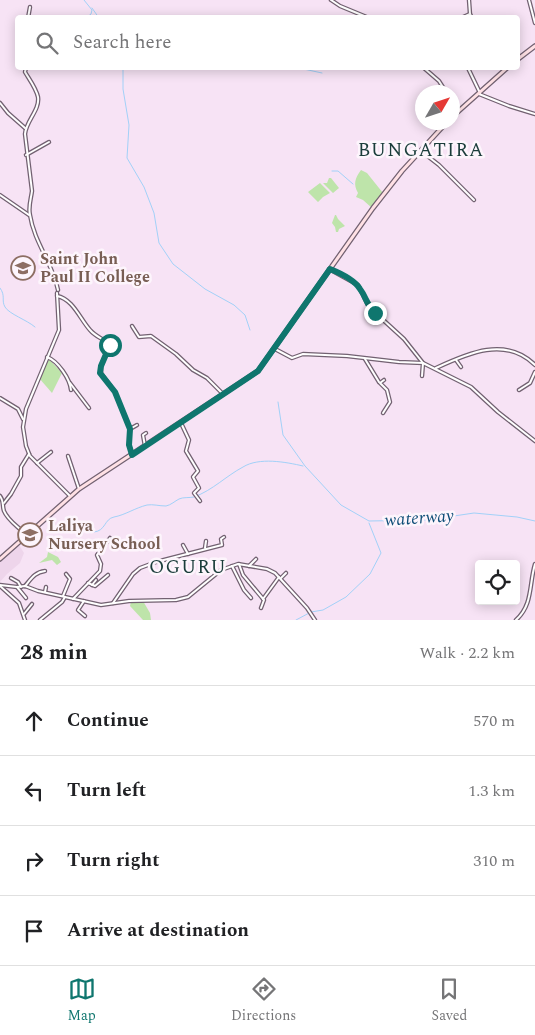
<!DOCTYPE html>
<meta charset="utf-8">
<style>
:root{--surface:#fff;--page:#f6f6f6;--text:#202124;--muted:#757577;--line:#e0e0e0;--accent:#0f766e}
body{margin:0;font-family:Spectral,serif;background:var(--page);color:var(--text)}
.controls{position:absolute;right:15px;bottom:15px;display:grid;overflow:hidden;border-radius:5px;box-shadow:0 2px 12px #0003}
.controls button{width:45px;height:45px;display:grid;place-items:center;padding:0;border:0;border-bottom:1px solid var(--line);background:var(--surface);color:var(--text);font:25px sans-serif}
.compass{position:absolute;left:415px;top:85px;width:45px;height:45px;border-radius:50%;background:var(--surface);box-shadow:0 2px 12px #0003;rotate:51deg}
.stop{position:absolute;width:15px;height:15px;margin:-11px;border:4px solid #0f766e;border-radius:50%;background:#fff}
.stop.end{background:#0f766e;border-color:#fff;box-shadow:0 1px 5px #0008}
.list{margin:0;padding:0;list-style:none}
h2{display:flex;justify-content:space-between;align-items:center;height:65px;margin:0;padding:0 20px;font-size:21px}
h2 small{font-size:16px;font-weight:400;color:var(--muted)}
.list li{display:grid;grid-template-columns:32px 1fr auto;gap:15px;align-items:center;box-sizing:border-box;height:70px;padding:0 20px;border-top:1px solid var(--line)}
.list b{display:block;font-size:19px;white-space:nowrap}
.list em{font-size:16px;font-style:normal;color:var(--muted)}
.icon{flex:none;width:28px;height:28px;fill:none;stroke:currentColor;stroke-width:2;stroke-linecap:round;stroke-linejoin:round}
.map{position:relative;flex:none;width:535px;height:620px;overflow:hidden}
.search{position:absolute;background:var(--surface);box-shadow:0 2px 12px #0003;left:15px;right:15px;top:15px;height:55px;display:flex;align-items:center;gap:12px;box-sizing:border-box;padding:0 18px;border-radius:5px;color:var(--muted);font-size:19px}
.sheet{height:345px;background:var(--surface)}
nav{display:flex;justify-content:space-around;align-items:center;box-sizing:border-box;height:70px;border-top:1px solid var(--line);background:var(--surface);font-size:14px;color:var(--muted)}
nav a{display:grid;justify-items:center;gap:2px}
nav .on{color:var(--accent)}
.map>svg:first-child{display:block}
.built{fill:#eed5eb}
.green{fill:#bee4aa}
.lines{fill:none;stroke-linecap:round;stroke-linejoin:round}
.stream{stroke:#a2d1f8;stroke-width:1}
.street-casing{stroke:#726171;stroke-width:4.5}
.secondary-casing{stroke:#726171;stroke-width:5.5}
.street{stroke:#fff;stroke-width:2}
.secondary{stroke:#ffe1e5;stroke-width:3}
.route{stroke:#0f766e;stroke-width:6}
.labels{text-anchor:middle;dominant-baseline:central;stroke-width:5;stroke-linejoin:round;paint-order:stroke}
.education-label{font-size:16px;font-weight:bold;fill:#785e54;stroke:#fdf5fc;text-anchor:start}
.water-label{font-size:18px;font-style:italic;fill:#0f4e78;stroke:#fdf5fc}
.quarter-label{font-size:19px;letter-spacing:1px;fill:#1b3d3b;stroke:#fdf5fc}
</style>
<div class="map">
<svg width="535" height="620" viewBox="0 0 535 620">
<rect width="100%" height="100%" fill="#f7e3f5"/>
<path class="built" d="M19,545L24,553L20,563L7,574L0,582V562Z"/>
<g class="green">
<path d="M361,170L367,173L383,193L372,208L363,200L356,197L358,193C353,184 355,178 361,170Z"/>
<path d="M329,178H331L339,188L333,193L323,183H327Z"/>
<path d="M320,183L330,193L323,197L318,202L308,192Z"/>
<path d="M335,215H336L338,219L345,226L339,229L338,232H336L335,227L332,223Z"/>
<path d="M49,359L62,373L52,393L39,378Z"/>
<path d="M48,552L58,557L61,562L57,565L52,560L39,563L47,557Z"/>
<path d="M143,601L150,613L151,620H143L130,606L131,602Z"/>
</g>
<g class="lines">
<g class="stream">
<path d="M84,0L92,10L91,14L86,18"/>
<path d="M92,8L99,18"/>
<path d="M123,68V89L129,125L127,158L144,187L154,213L159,243L173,264L205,289L234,305L245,315L250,330"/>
<path d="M261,68H263"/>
<path d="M299,68L322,73"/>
<path d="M332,171H338L353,184"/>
<path d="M0,288C6,296 1,300 5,307C9,314 27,320 35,327"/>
<path d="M278,402L283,435L305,466L341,505L369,521L427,520L474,513L517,517L535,521"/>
<path d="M94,532C106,531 104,519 114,517C125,515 135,508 147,505C153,504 159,506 166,506C171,505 175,501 179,499C183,497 189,498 194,497C213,490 226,476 243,467C259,457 286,462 303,466"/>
<path d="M296,620L311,612L323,610L346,597L370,574L381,553L369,523"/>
</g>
<g class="street-casing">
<g id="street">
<path d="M331,0L340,6L369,18"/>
<path d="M469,0L470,14L472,18"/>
<path d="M529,0L535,23"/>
<path d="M28,18L30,7"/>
<path d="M461,18L470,14"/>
<path d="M26,68L25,72C29,79 36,88 38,97C40,110 26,121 25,134L32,191C31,199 28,207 30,215C34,242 53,264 58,290"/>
<path d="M424,68L439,81L446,92"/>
<path d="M468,68L480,93"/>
<path d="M479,94L509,106L535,114"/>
<path d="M0,103L8,113L25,128"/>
<path d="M452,104L457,113"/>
<path d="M421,151L439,165L474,200"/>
<path d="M26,155L49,142"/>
<path d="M0,195L29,215"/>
<path d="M329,269L358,285L369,307L404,339L423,363L471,387L498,412L535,441"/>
<path d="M57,293L59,330L26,409L23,427L26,446L30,456L70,496"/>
<path d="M57,296C73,299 80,319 90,330C96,337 104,339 110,345L101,366V373L115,392L130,429L129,445L132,453"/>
<path d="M132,326L139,337L151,336L176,354L193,370L207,378L222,393"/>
<path d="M275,349L292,358L303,354L347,356L399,362L423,363L422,376"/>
<path d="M47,357C58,361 70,379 71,390"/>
<path d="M365,359L379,382"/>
<path d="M456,360L461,367"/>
<path d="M436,368C468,353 506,336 535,365"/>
<path d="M70,383L89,408"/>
<path d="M519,390L530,383L535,372"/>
<path d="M0,398L18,409L23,419"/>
<path d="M383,413L390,402L387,390L380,383L384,380"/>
<path d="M181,423L189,440L186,451L198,471L193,477L199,488L194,493L200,501"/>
<path d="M130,429L137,425"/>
<path d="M145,446L143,435L146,433"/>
<path d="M68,456L79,489"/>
<path d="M37,463L51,452"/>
<path d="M0,496C4,501 2,505 4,511C8,521 19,527 26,535"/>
<path d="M4,503L11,494L21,476V467L29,454"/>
<path d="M183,545L188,554"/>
<path d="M205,548L206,541"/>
<path d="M239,564L243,575L264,600L261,608"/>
<path d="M232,566L244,590L251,598"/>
<path d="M249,566L256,559"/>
<path d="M11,578L18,582L21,587"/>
<path d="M281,578L286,573"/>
<path d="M88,583L95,586L108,575"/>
<path d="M0,585L17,587L25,586L38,591L101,605L129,601L176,600L188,597L221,570L238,564L267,569L275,573L307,608L315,620"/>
<path d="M92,585L96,580"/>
<path d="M0,586L19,603L25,620"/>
<path d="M25,586C31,579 35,572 45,571"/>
<path d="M17,587L26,598"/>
<path d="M45,592L46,587"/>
<path d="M63,596L70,579L66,574"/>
<path d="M73,599L100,571L101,564L97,555L110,538"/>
<path d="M263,599L279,577"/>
<path d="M84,601L78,610L85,616"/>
<path d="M113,603L133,574L140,568L156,562L222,545L221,539L224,537"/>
<path d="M24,614L32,604"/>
<path d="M40,620L62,602L65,597"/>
<path d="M516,620C533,605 529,584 535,564"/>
</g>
</g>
<g class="secondary-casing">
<g id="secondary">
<path d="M518,59L535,46"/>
<path d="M452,117L507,68"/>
<path d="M0,559L79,489L258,371L373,208L402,171L447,122"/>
</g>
</g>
<use href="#street" class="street"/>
<use href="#secondary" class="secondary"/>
</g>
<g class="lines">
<path class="route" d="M110,345L101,366L100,373L115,392L130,429L129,445L132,455L258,371L330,269C340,273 354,279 360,289C367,298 365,303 375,313"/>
</g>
<defs>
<g id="school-ring" transform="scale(1.25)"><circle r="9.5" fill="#fdf5fc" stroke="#8d6e63" stroke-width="1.5"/><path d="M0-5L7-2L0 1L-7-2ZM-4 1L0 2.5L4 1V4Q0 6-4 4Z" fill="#8d6e63"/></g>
</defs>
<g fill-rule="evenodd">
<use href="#school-ring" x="23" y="268"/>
<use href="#school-ring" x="30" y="535"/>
</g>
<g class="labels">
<g class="education-label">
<text x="40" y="259">Saint John<tspan x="40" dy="18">Paul II College</tspan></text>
<text x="48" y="526">Laliya<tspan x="48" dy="18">Nursery School</tspan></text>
</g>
<g class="water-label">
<text transform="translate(419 518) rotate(-4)">waterway</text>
</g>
<g class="quarter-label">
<text x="421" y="150">BUNGATIRA</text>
<text x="188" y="567">OGURU</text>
</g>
</g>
</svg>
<div class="controls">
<button><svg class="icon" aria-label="locate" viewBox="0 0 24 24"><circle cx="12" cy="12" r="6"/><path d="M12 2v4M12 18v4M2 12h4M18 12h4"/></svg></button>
</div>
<svg class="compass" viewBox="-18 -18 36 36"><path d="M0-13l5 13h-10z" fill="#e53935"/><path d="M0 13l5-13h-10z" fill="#757577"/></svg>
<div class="stop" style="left:110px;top:345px"></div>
<div class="stop end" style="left:375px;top:313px"></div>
<div class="search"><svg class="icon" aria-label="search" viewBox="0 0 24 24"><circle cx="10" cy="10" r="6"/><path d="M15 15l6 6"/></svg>Search here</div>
</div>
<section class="sheet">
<h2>28 min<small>Walk · 2.2 km</small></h2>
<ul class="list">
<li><svg class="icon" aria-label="ahead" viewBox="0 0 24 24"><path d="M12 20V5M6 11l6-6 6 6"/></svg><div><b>Continue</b></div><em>570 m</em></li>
<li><svg class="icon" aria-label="left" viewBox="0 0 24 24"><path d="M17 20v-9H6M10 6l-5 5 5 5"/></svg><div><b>Turn left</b></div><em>1.3 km</em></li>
<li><svg class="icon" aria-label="right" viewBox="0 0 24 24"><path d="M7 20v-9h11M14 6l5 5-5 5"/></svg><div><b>Turn right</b></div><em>310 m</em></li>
<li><svg class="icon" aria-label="arrive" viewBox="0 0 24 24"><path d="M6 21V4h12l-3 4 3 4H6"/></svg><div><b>Arrive at destination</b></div></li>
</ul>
</section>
<nav>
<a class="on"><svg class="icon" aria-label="map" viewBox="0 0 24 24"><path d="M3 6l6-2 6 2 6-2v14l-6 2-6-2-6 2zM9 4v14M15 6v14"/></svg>Map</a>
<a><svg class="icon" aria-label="directions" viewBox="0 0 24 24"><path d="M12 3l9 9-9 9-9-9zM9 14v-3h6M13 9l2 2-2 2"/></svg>Directions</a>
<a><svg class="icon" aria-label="saved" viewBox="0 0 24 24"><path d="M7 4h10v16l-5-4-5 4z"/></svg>Saved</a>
</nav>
